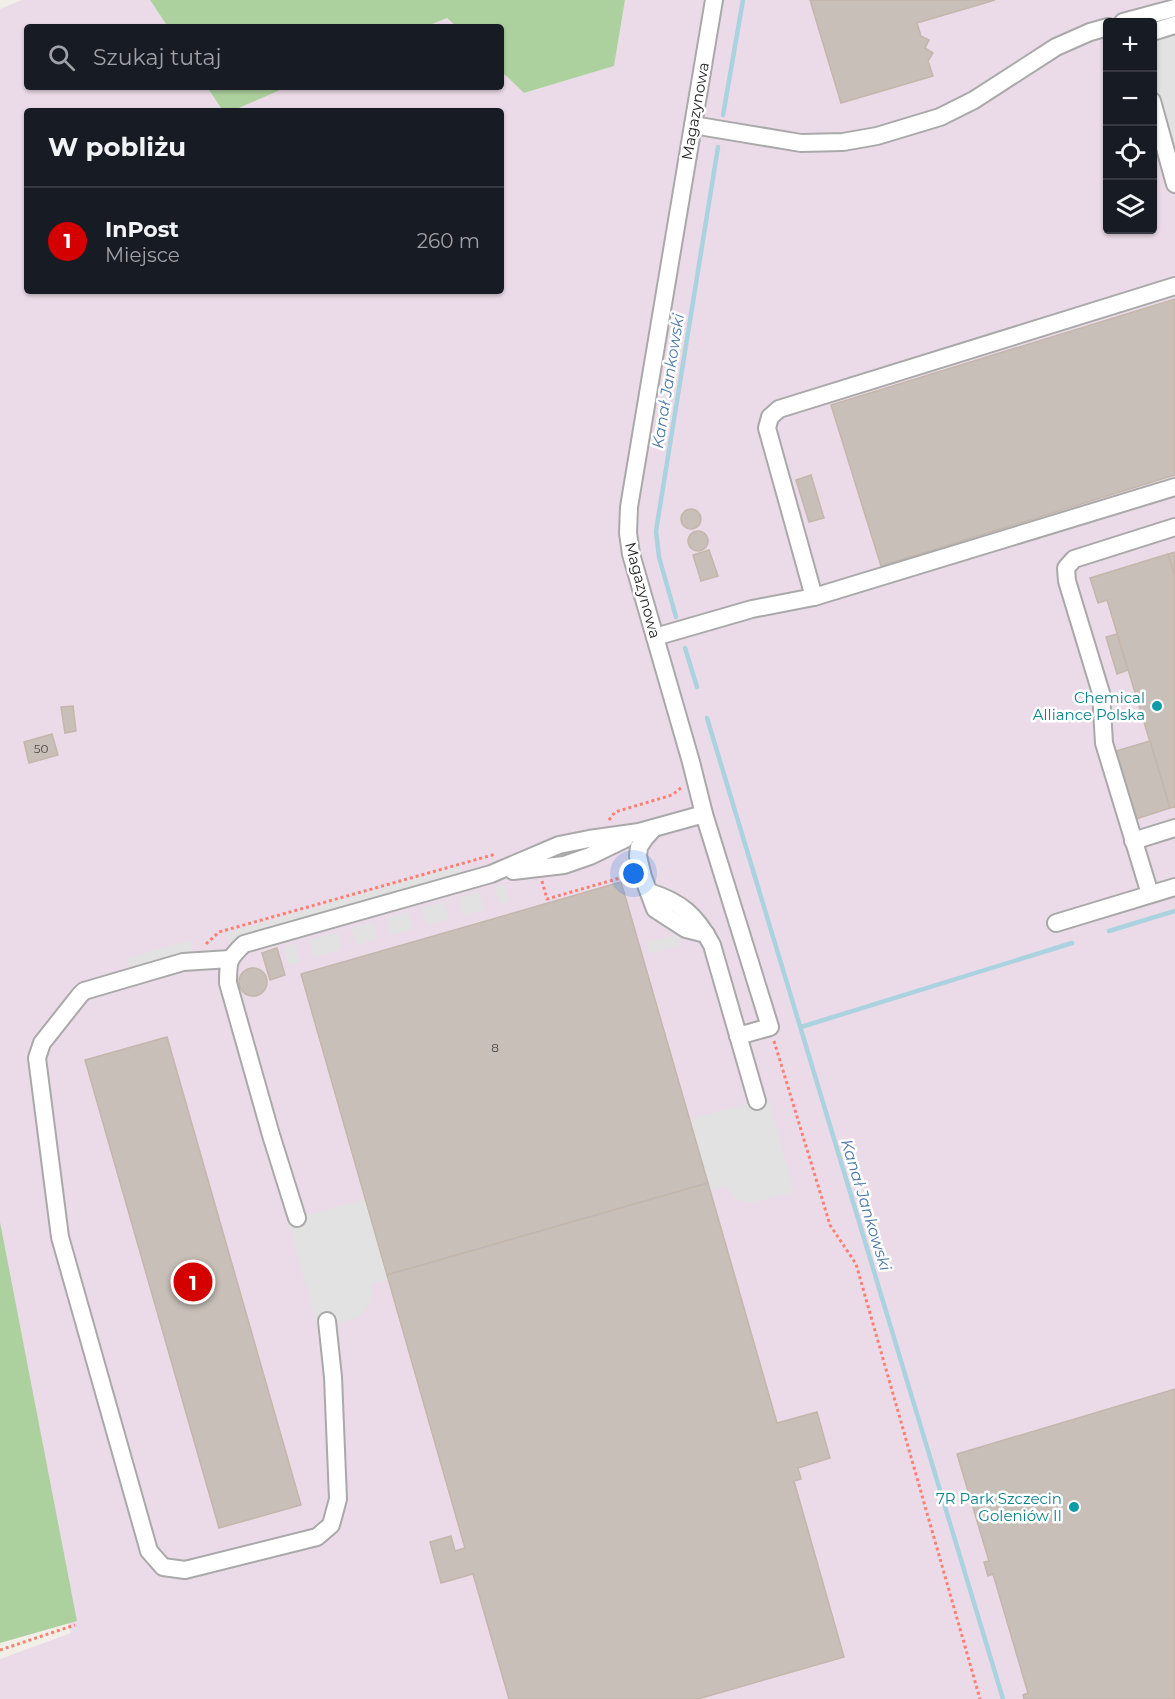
<!DOCTYPE html>
<html lang="pl">
<meta charset="utf-8">
<style>
:root{--surface:#171b24;--page:#20242c;--text:#f1f3f6;--muted:#9ea1a6;--line:#363941;--accent:#d40000}
body{margin:0;font-family:Montserrat,sans-serif;background:var(--page);color:var(--text)}
.controls{position:absolute;right:18px;top:18px;display:grid;overflow:hidden;border-radius:6px;box-shadow:0 2px 4px #0004}
.controls button{width:54px;height:54px;display:grid;place-items:center;padding:0;border:0;border-bottom:2px solid var(--line);background:var(--surface);color:var(--text);font:30px sans-serif}
.you{position:absolute;left:634px;top:874px;width:21px;height:21px;margin:-15px;border:4px solid #fff;border-radius:50%;background:#1a73e8;box-shadow:0 0 0 9px #1a73e833}
.badge{display:grid;place-items:center;width:39px;height:39px;border-radius:50%;background:var(--accent);color:#fff;font-size:20px;font-weight:700}
.pin{position:absolute;translate:-50% -50%;border:3px solid #fff;box-shadow:0 2px 6px #0006}
.list{margin:0;padding:0;list-style:none}
h2{display:flex;justify-content:space-between;align-items:center;height:78px;margin:0;padding:0 24px;font-size:26px}
h2 small{font-size:20px;font-weight:400;color:var(--muted)}
.list li{display:grid;grid-template-columns:39px 1fr auto;gap:18px;align-items:center;box-sizing:border-box;height:108px;padding:0 24px;border-top:2px solid var(--line)}
.list b{display:block;font-size:22px;white-space:nowrap}
.list p{margin:0;font-size:20px;white-space:nowrap;color:var(--muted)}
.list em{font-size:20px;font-style:normal;color:var(--muted)}
.icon{flex:none;width:33px;height:33px;fill:none;stroke:currentColor;stroke-width:2;stroke-linecap:round;stroke-linejoin:round}
.map{position:relative;flex:none;width:1175px;height:1699px;overflow:hidden}
.search{position:absolute;background:var(--surface);box-shadow:0 2px 4px #0004;left:24px;top:24px;width:480px;height:66px;display:flex;align-items:center;gap:15px;box-sizing:border-box;padding:0 21px;border-radius:6px;color:var(--muted);font-size:22px}
.panel{position:absolute;background:var(--surface);box-shadow:0 2px 4px #0004;left:24px;top:108px;width:480px;height:186px;border-radius:6px}
.map>svg:first-child{display:block}
.industrial{fill:#ebdbe8;fill-rule:evenodd}
.forest{fill:#add19e}
.parking{fill:#e2e2e2}
.lines{fill:none;stroke-linecap:round;stroke-linejoin:round}
.stream{stroke:#aad3df;stroke-width:4.5}
.building{fill:#c7bfb8;stroke:#c4b6ab;stroke-width:1.5}
.minor-casing{stroke:#a9a9a9;stroke-width:20}
.path{stroke:#fa8072;stroke-width:3;stroke-dasharray:3 3;stroke-linecap:butt}
.minor{stroke:#fff;stroke-width:16}
.culture-dot{fill:#0f9aa8;stroke:#fff;stroke-width:2}
.labels{text-anchor:middle;dominant-baseline:central;stroke-width:5;stroke-linejoin:round;paint-order:stroke}
.number-label{font-size:12px;fill:#4b4948}
.street-label{font-size:15px;fill:#222;stroke:#fff}
.culture-label{font-size:15px;fill:#0d838f;stroke:#fff;text-anchor:end}
.water-label{font-size:16px;font-style:italic;fill:#4a7aab;stroke:#fff}
</style>
<div class="map">
<svg width="1175" height="1699" viewBox="0 0 1175 1699">
<rect width="100%" height="100%" fill="#f2efe9"/>
<g class="industrial">
<path d="M22,0H150L168,27H27V87H207L223,111H27V291H501V111H232L287,87H501V71L524,93L614,66L625,0H1175V1699H0V1659L71,1633L0,1316V9ZM1108,22H1152V230H1108Z"/>
<path d="M447,18L457,27H425Z"/>
</g>
<g class="forest">
<path d="M150,0H625L614,66L524,93L501,71V27H457L447,18L425,27H168Z"/>
<path d="M207,87H287L232,111H223Z"/>
<path d="M0,1222L77,1621L0,1643Z"/>
</g>
<g class="parking">
<path d="M1175,35V160L1153,78L1152,41Z"/>
<path d="M460,866L462,874L228,941L226,933Z"/>
<path d="M505,884L510,901L499,904L494,887Z"/>
<path d="M479,892L484,909L463,915L458,898Z"/>
<path d="M444,902L449,919L427,925L422,908Z"/>
<path d="M408,912L413,929L391,935L386,918Z"/>
<path d="M373,922L377,939L356,945L351,928Z"/>
<path d="M337,932L342,949L314,957L309,940Z"/>
<path d="M678,934L681,945L649,954L646,943Z"/>
<path d="M190,940L193,951L130,969L127,958Z"/>
<path d="M295,944L300,962L289,965L284,948Z"/>
<path d="M768,1098L794,1192L750,1203L737,1200L726,1186L710,1190L690,1119Z"/>
<path d="M365,1199L388,1280L371,1284V1301L364,1312L356,1318L318,1329L287,1221Z"/>
</g>
<g class="lines">
<g class="stream">
<path d="M723,115L743,0"/>
<path d="M676,617L659,557L656,531L718,147"/>
<path d="M685,648L697,687"/>
<path d="M707,718L1003,1699"/>
<path d="M1109,931L1175,911"/>
<path d="M801,1027L1072,943"/>
</g>
</g>
<g class="building">
<path d="M810,0H995L917,23L921,36L929,40L925,48L933,53L928,61L933,76L841,103Z"/>
<path d="M1175,299V475L881,566L831,405Z"/>
<path d="M811,475L824,518L809,522L796,480Z"/>
<circle cx="691" cy="519" r="10"/>
<circle cx="698" cy="541" r="10"/>
<path d="M709,550L718,576L701,581L693,555Z"/>
<path d="M1175,552V577L1168,554Z"/>
<path d="M1168,554L1175,577V807L1170,808L1107,600L1098,603L1090,578Z"/>
<path d="M1117,634L1128,670L1117,674L1106,637Z"/>
<path d="M73,706L76,731L65,733L61,707Z"/>
<path d="M52,734L58,755L29,763L24,742Z"/>
<path d="M1150,741L1170,808L1133,820L1113,752Z"/>
<path d="M582,846L584,853L564,859L562,852Z"/>
<path d="M621,882L708,1183L387,1275L301,974Z"/>
<path d="M277,948L285,975L270,980L262,953Z"/>
<circle cx="253" cy="982" r="14"/>
<path d="M167,1037L301,1505L219,1528L85,1060Z"/>
<path d="M708,1183L777,1423L817,1412L830,1458L798,1468L801,1479L794,1481L844,1657L698,1699H509L473,1574L441,1583L430,1542L451,1536L455,1551L465,1548L387,1275Z"/>
<path d="M1175,1389V1699H1024L1023,1695L1028,1693L993,1574L988,1576L984,1562L989,1561L957,1454Z"/>
</g>
<g class="lines">
<g class="minor-casing">
<g id="minor">
<path d="M714,0L629,507L628,533L631,554L691,762L704,814L770,1027L738,1036"/>
<path d="M1123,22L1175,8"/>
<path d="M1152,32L1175,25"/>
<path d="M1152,101L1175,184"/>
<path d="M693,125L801,143L843,142L877,136L940,117L974,100L1056,47L1090,32L1108,27"/>
<path d="M1175,286L779,409L770,417L767,428L814,597L1175,487"/>
<path d="M655,637L752,609L814,597"/>
<path d="M654,828L645,838L639,847L638,856L643,877L655,909L686,929L706,934"/>
<path d="M1133,841L1175,828"/>
<path d="M513,871L564,865L590,856L625,839"/>
<path d="M649,892C681,902 696,915 712,945L757,1101"/>
<path d="M1150,894L1104,743L1101,693L1067,581L1066,568L1074,559L1175,527"/>
<path d="M1056,923L1175,887"/>
<path d="M230,959L183,962L84,991L80,995L42,1043L37,1058L60,1237L149,1551L163,1567L185,1570L317,1537L331,1525L338,1499L333,1377L327,1321"/>
<path d="M297,1218L271,1135L228,983C228,961 228,959 244,944L491,874L559,845L589,839L639,832L704,814"/>
</g>
</g>
<g class="path">
<path d="M609,820L615,812L672,795L681,788"/>
<path d="M542,881L547,899L627,876"/>
<path d="M206,944L219,932L496,854"/>
<path d="M774,1041L830,1225L856,1264L980,1699"/>
<path d="M0,1650L75,1625"/>
</g>
<use href="#minor" class="minor"/>
</g>
<g class="culture-dot">
<circle cx="1157" cy="706" r="6"/>
<circle cx="1074" cy="1507" r="6"/>
</g>
<g class="labels">
<g class="number-label">
<text x="41" y="748">50</text>
<text x="495" y="1047">8</text>
</g>
<g class="street-label">
<text transform="translate(695 111) rotate(-80)">Magazynowa</text>
<text transform="translate(643 590) rotate(75)">Magazynowa</text>
</g>
<g class="culture-label">
<text x="1145" y="697">Chemical<tspan x="1145" dy="17">Alliance Polska</tspan></text>
<text x="1062" y="1498">7R Park Szczecin<tspan x="1062" dy="17">Goleniów II</tspan></text>
</g>
<g class="water-label">
<text transform="translate(668 381) rotate(-81)">Kanał Jankowski</text>
<text transform="translate(866 1205) rotate(73)">Kanał Jankowski</text>
</g>
</g>
</svg>
<div class="controls">
<button>+</button>
<button>−</button>
<button><svg class="icon" aria-label="locate" viewBox="0 0 24 24"><circle cx="12" cy="12" r="6"/><path d="M12 2v4M12 18v4M2 12h4M18 12h4"/></svg></button>
<button><svg class="icon" aria-label="layers" viewBox="0 0 24 24"><path d="M12 4l9 5-9 5-9-5zM3 14l9 5 9-5"/></svg></button>
</div>
<div class="you"></div>
<div class="pin badge" style="left:193px;top:1282px">1</div>
<div class="search"><svg class="icon" aria-label="search" viewBox="0 0 24 24"><circle cx="10" cy="10" r="6"/><path d="M15 15l6 6"/></svg>Szukaj tutaj</div>
<section class="panel">
<h2>W pobliżu<small></small></h2>
<ul class="list">
<li><span class="badge">1</span><div><b>InPost</b><p>Miejsce</p></div><em>260 m</em></li>
</ul>
</section>
</div>
